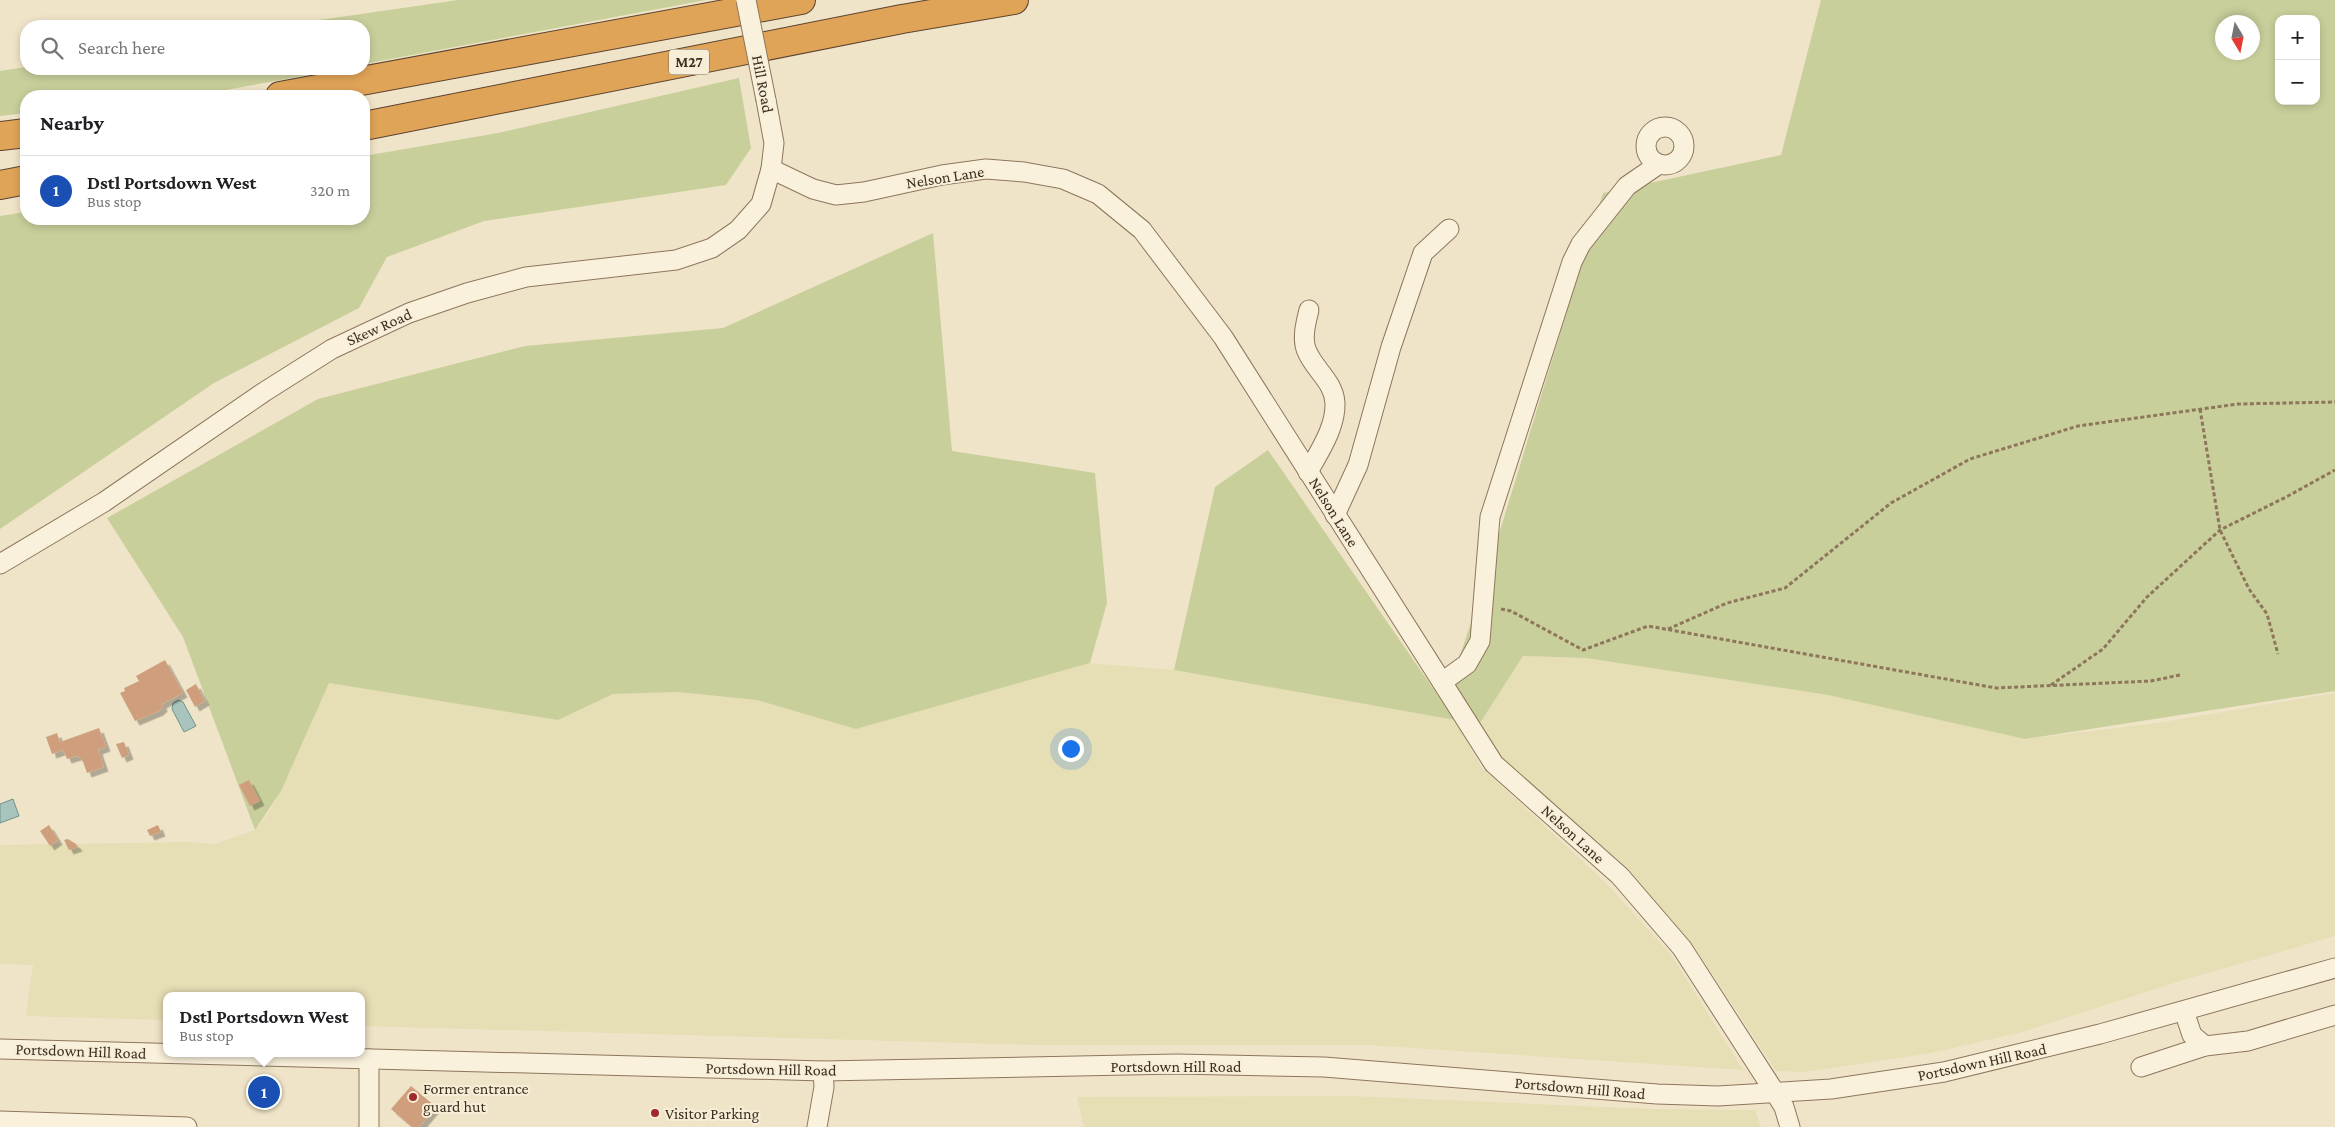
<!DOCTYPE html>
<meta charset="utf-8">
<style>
:root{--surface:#fff;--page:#f2f2f2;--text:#202124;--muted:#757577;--line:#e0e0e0;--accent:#7c3aed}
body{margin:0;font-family:"Crimson Pro",serif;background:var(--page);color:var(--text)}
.controls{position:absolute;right:15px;top:15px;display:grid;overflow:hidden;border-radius:10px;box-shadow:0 2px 8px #0003}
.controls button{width:45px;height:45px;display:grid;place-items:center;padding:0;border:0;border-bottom:1px solid var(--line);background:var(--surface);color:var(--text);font:25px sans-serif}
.compass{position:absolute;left:2215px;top:15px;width:45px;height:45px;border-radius:50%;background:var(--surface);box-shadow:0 2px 8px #0003;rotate:170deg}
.you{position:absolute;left:1070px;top:748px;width:18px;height:18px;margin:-12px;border:4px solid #fff;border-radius:50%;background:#1a73e8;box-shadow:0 0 0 8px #1a73e833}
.badge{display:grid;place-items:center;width:32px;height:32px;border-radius:50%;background:var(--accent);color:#fff;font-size:16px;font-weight:700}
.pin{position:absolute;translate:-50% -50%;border:2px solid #fff;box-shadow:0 1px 5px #0006}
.popup{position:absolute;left:163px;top:992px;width:202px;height:65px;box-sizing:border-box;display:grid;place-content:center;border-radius:10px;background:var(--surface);filter:drop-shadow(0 1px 4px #0005);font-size:16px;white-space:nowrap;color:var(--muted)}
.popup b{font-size:19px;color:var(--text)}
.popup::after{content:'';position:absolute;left:50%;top:100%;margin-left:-10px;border:10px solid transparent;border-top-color:var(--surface)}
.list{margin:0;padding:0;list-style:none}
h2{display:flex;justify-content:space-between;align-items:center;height:65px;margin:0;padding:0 20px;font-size:21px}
h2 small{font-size:16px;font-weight:400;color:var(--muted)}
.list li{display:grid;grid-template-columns:32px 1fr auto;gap:15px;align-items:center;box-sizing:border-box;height:70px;padding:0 20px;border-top:1px solid var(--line)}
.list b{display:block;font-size:19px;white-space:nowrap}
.list p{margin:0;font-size:16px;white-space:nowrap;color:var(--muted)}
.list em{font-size:16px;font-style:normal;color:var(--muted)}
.icon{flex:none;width:28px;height:28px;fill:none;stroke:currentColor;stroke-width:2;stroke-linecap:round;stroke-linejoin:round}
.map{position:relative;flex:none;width:2335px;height:1127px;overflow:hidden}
.search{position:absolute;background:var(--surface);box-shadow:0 2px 8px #0003;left:20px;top:20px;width:350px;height:55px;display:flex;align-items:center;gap:12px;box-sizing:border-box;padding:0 18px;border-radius:20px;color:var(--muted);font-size:19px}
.panel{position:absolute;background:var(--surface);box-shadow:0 2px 8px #0003;left:20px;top:90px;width:350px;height:135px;border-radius:20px}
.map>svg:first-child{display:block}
.farmland{fill:#e6deb5}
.green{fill:#c9cf9b;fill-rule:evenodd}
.water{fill:#a9c4bc;stroke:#6f938a}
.building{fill:#cf9f7d;filter:url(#shadow)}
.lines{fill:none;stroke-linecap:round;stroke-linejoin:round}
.minor-casing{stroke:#8d765c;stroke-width:21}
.highway-casing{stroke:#5b4430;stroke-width:30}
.path{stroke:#8d765c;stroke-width:3;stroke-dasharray:4 2.5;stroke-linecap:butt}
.minor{stroke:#faf1dc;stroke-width:19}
.highway{stroke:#e0a458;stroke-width:28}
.minor-bridge-casing{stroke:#8d765c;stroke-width:21;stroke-linecap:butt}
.minor-bridge{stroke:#faf1dc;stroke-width:19}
.poi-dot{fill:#9e2a2b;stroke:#f7eed8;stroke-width:2}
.labels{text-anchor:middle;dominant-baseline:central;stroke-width:4;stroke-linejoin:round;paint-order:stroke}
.shield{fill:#f7eed8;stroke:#756857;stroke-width:1}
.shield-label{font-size:15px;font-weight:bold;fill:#3d2e20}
.street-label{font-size:16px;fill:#3d2e20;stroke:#f7eed8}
.poi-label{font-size:16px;fill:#3d2e20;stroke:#f7eed8;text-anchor:start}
</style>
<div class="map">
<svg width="2335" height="1127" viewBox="0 0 2335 1127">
<defs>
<filter id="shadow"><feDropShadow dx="4.5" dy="4.5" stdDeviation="0" flood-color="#0004"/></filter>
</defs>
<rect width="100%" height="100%" fill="#f0e4c8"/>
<g class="farmland">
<path d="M1523,656L1586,658L1828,695L2025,739L2157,723L2335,693V936L2180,981L2019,1033L1926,1054L1804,1072L1776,1071L1694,946L1620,861L1501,760L1478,726Z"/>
<path d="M1090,663L1174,670L1455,720L1482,768L1605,882L1672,956L1743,1070L1368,1045H1038L362,1026V996H166V1020L26,1016L33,965L0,964V845L188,842L215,844L255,830L267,815L281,791L329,683L558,720L613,694L678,692L757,700L856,729Z"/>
<path d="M1351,1096L1650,1109L1755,1110L1761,1127H1084L1077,1097Z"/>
</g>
<g class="green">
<path d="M458,0H706L364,64V26H278Z"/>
<path d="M1821,0H2335V691L2025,739L1828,695L1586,658L1523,656L1478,726L1451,682L1481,593L1603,193L1781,155ZM2279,19H2316V101H2279ZM2222,22H2252V52H2222Z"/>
<path d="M26,67V69H341L220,91L177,96H26V113L0,116V71Z"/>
<path d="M739,78L751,148L726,185L484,221L387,257L359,308L214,383L0,529V216L26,212V219H364V156L498,133Z"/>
<path d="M933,233L952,451L1095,473L1107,603L1090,663L856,729L757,700L678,692L613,694L558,720L329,683L281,791L255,830L183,637L107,518L318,399L525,346L723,328Z"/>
<path d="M1268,450L1455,720L1174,670L1215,487Z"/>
</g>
<g class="water">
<path d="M178,700L183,702L196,726L184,732L172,709L173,703Z"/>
<path d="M13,799L19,816L0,823V804Z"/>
</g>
<g class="building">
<path d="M165,660L183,693L162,704L163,707L159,711L135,721L120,693L125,691L124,688L139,681L136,676Z"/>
<path d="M196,684L205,701L195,707L186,690Z"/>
<path d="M99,728L106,747L98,750L104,767L87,773L82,759L77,756L67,759L63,750L52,754L46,737L57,733L60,742Z"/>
<path d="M124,742L129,755L122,758L116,744Z"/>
<path d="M249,780L260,801L250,806L239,785Z"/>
<path d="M49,825L58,840L50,846L40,831Z"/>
<path d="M158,825L161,832L150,836L147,830Z"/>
<path d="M68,839L76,844L78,847L69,850L64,840Z"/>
<path d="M411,1086L436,1107L419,1127H412L391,1109Z"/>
</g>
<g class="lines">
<g class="minor-casing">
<g id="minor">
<circle cx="1665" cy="146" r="19"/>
<path d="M771,169L813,189L836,195L864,192L942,175L986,169L1024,172L1063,179L1098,194L1142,230L1223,337L1494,764L1620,876L1682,948L1776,1094L1784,1107L1790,1127"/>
<path d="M1308,472C1319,452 1336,427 1335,403C1334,381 1313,369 1306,349C1302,337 1306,322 1309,310"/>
<path d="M1335,515L1358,465L1391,347L1423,253L1449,229"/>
<path d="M0,564L104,502L264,392L332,349L409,313L467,293L526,277L676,260L712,248L738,230L761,204L771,169L774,143L766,100"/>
<path d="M1442,682L1467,664L1480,641L1490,517L1572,262L1581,244L1627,186L1659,164"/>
<path d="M2184,1011L2192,1035L2205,1046"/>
<path d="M0,1049L823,1071L1177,1064L1324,1067L1657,1094L1718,1096L1831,1089L1944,1072L2100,1034L2335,968"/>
<path d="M2141,1067L2205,1046L2248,1041L2335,1015"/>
<path d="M0,1121L187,1127"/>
<path d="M369,1127V1059"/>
<path d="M817,1127L824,1087L823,1071"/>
</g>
</g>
<g class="highway-casing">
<g id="highway">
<path d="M280,96L801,0"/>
<path d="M364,126L902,19L1014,0"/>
<path d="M0,136L26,133"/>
<path d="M0,185L26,180"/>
</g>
</g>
<g class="path">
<path d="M2200,409L2220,530L2249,589L2267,614L2278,654"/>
<path d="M1501,609L1511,611L1583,650L1648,626L1996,688L2151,681L2180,675"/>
<path d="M1668,629L1727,603L1785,588L1891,503L1970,459L2078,426L2238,404L2335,402"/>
<path d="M2051,685L2103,649L2147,597L2220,530L2288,496L2335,470"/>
</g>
<use href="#minor" class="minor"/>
<use href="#highway" class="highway"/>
<g class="minor-bridge-casing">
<path id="minor-bridge" d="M746,0L766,100"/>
</g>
<use href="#minor-bridge" class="minor-bridge"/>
</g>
<g class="poi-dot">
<circle cx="413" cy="1097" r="5"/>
<circle cx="655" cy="1113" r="5"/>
</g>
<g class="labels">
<rect class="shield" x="669" y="49.5" width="40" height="25" rx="4"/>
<g class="shield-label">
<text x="689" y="62">M27</text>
</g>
<g class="street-label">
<text transform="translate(763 84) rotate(79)">Hill Road</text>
<text transform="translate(945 177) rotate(-9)">Nelson Lane</text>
<text transform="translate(379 327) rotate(-24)">Skew Road</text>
<text transform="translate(1334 512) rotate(58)">Nelson Lane</text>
<text transform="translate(1573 834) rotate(42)">Nelson Lane</text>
<text transform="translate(81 1051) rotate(2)">Portsdown Hill Road</text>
<text transform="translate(1982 1062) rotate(-12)">Portsdown Hill Road</text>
<text x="1176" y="1066">Portsdown Hill Road</text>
<text transform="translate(771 1069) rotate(1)">Portsdown Hill Road</text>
<text transform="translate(1580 1088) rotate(5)">Portsdown Hill Road</text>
</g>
<g class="poi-label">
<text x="423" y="1088">Former entrance<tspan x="423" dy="18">guard hut</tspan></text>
<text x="665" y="1113">Visitor Parking</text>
</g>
</g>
</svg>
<div class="controls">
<button>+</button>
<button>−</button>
</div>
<svg class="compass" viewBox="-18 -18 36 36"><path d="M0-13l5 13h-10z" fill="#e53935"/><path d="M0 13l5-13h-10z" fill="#757577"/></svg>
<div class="you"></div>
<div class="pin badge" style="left:264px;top:1092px;background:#1a4fb4">1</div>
<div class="popup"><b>Dstl Portsdown West</b>Bus stop</div>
<div class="search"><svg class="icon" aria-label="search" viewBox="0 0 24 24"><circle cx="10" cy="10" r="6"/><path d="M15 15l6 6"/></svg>Search here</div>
<section class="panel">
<h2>Nearby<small></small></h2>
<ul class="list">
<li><span class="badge" style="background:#1a4fb4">1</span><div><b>Dstl Portsdown West</b><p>Bus stop</p></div><em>320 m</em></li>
</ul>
</section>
</div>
